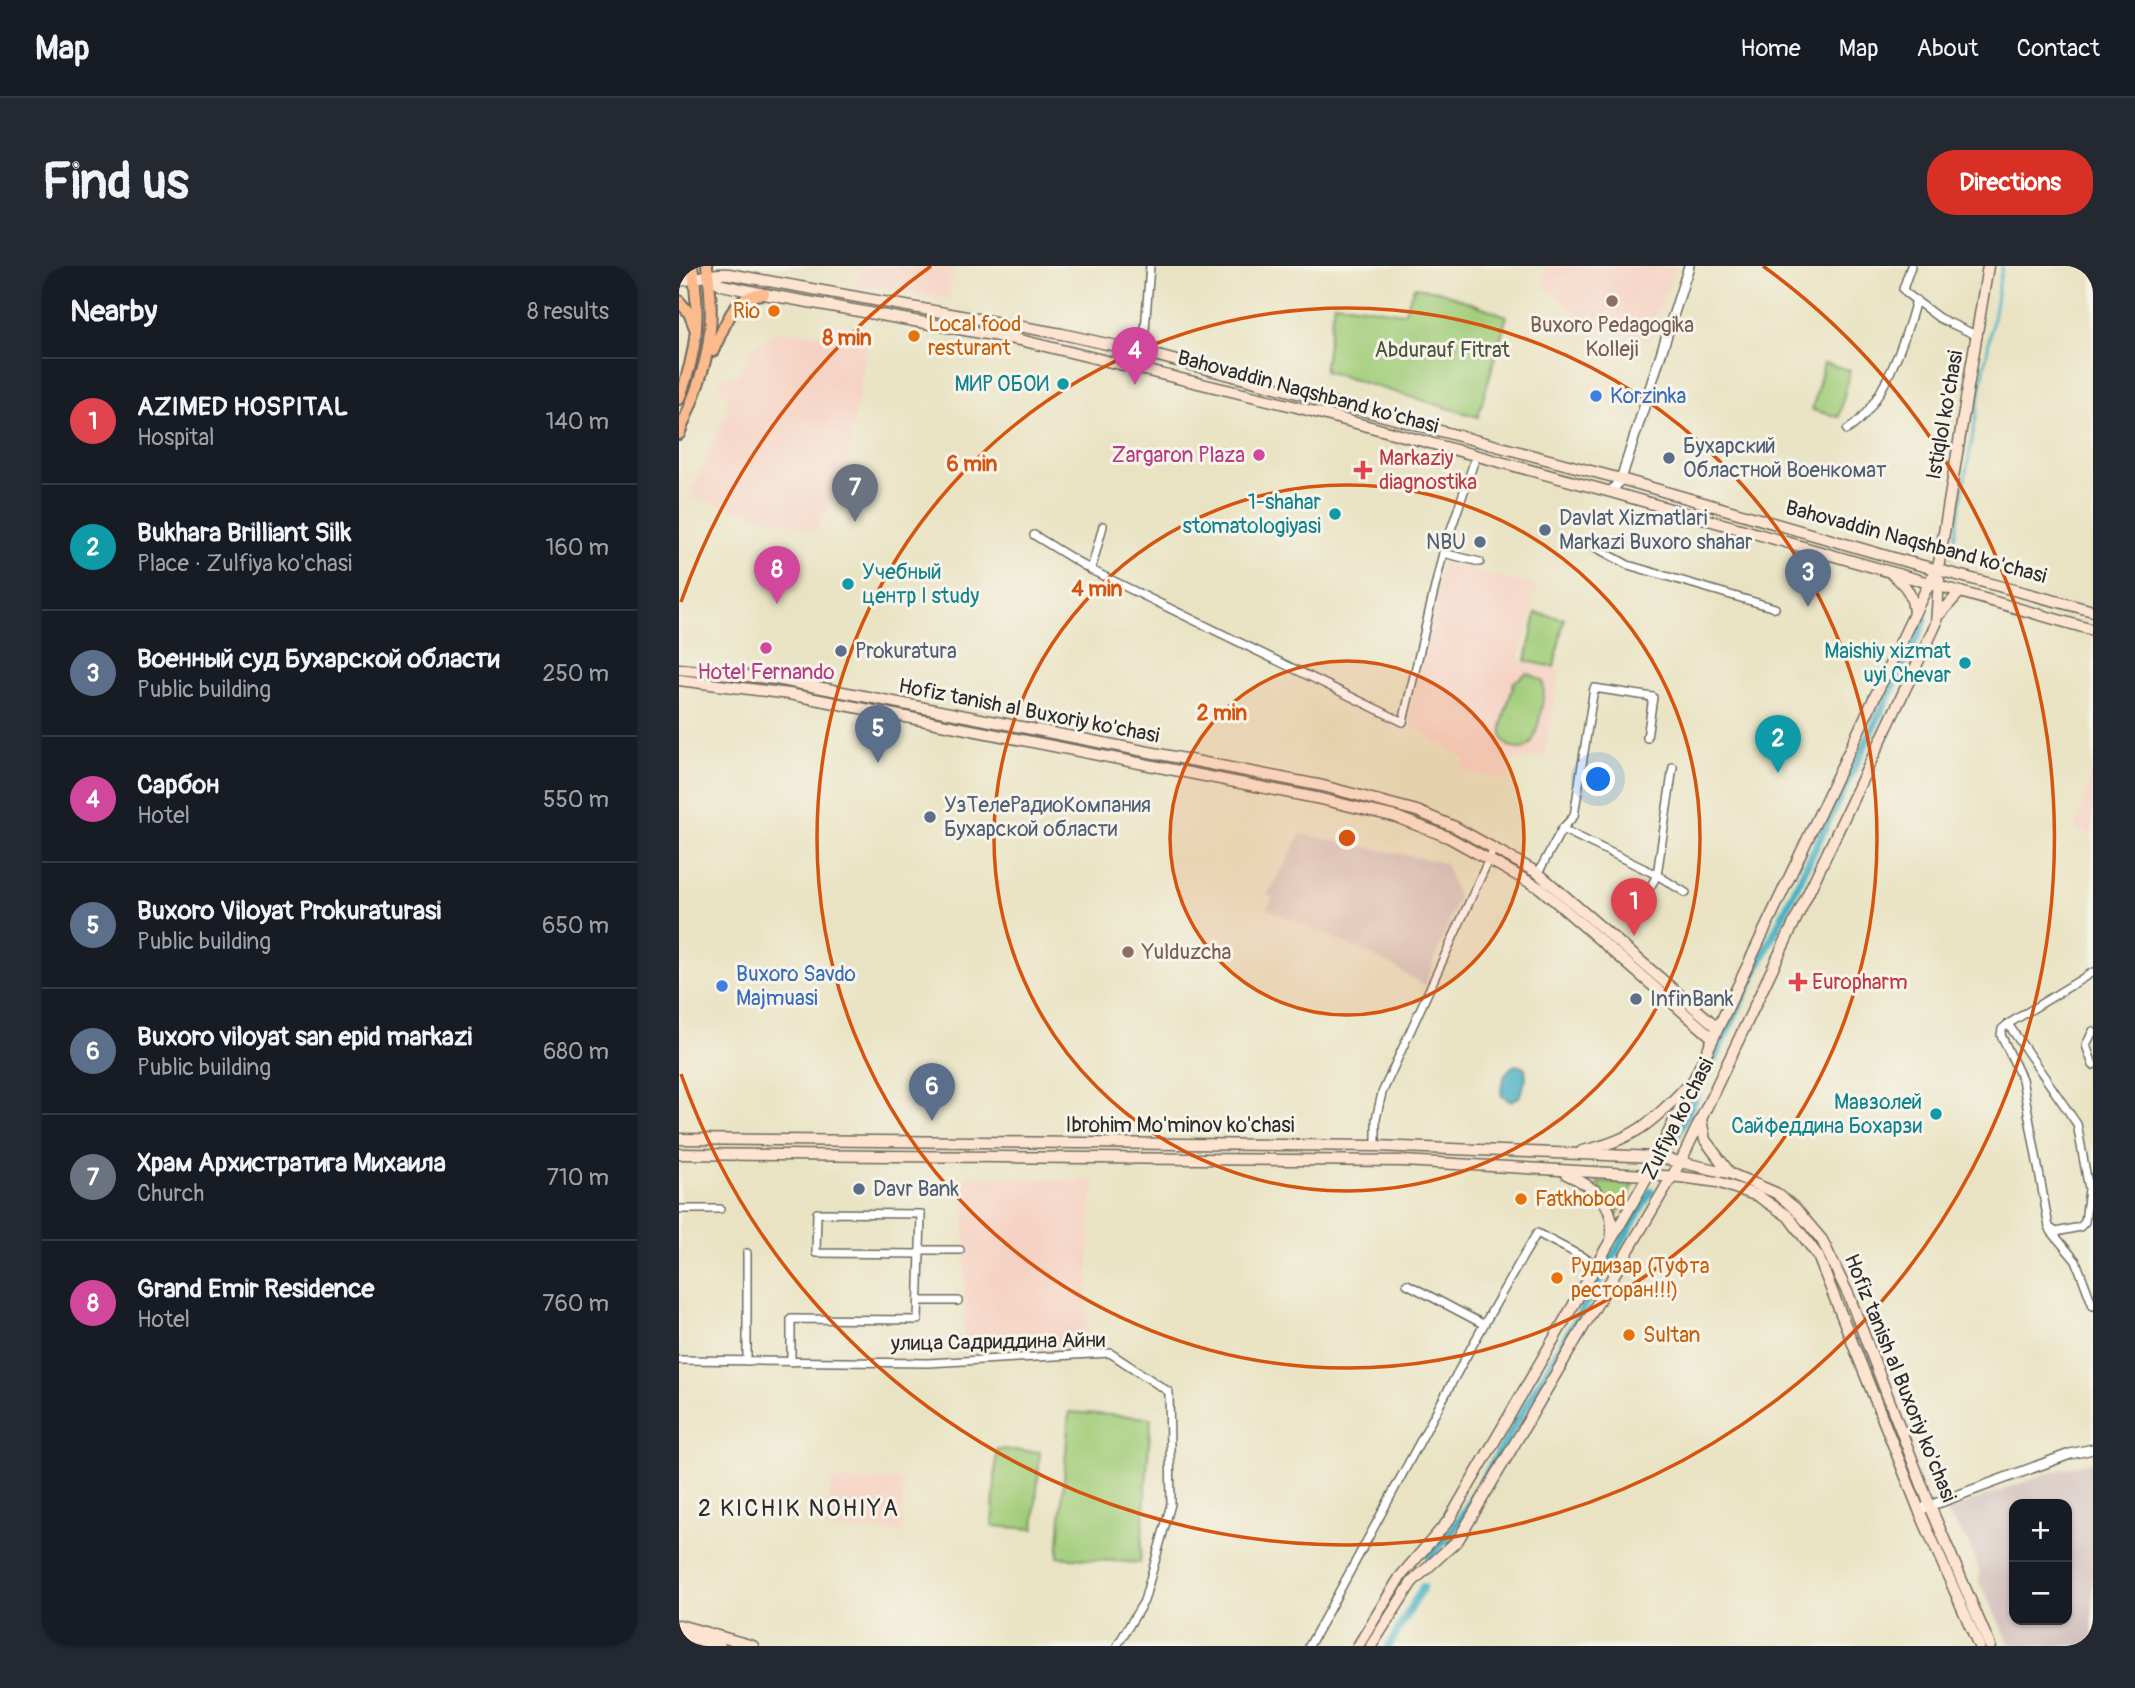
<!DOCTYPE html>
<meta charset="utf-8">
<style>
:root{--surface:#171b24;--page:#242831;--text:#f1f3f6;--muted:#9ea1a6;--line:#363941;--accent:#d93025}
body{margin:0;font-family:Pangolin,sans-serif;background:var(--page);color:var(--text)}
.controls{position:absolute;right:21px;bottom:21px;display:grid;overflow:hidden;border-radius:14px;box-shadow:0 2px 5px #0004}
.controls button{width:63px;height:63px;display:grid;place-items:center;padding:0;border:0;border-bottom:2px solid var(--line);background:var(--surface);color:var(--text);font:35px sans-serif}
.you{position:absolute;left:920px;top:514px;width:24px;height:24px;margin:-18px;border:5px solid #fff;border-radius:50%;background:#1a73e8;box-shadow:0 0 0 10px #1a73e833}
.badge{display:grid;place-items:center;width:46px;height:46px;border-radius:50%;background:var(--accent);color:#fff;font-size:23px;font-weight:700}
.pin{position:absolute;translate:-50% -58px;filter:drop-shadow(0 2px 4px #0008)}
.pin::after{content:'';position:absolute;top:37px;width:24px;height:21px;background:inherit;clip-path:polygon(0 0,100% 0,50% 100%)}
.list{margin:0;padding:0;list-style:none}
h2{display:flex;justify-content:space-between;align-items:center;height:91px;margin:0;padding:0 28px;font-size:30px}
h2 small{font-size:23px;font-weight:400;color:var(--muted)}
.list li{display:grid;grid-template-columns:46px 1fr auto;gap:21px;align-items:center;box-sizing:border-box;height:126px;padding:0 28px;border-top:2px solid var(--line)}
.list b{display:block;font-size:26px;white-space:nowrap}
.list p{margin:0;font-size:23px;white-space:nowrap;color:var(--muted)}
.list em{font-size:23px;font-style:normal;color:var(--muted)}
.map{position:relative;flex:none;width:1414px;height:1380px;overflow:hidden;border-radius:28px}
header{display:flex;align-items:center;gap:42px;box-sizing:border-box;height:98px;padding:0 35px;background:var(--surface);border-bottom:2px solid var(--line)}
header strong{font-size:33px}
nav{display:flex;gap:38px;margin-inline-start:auto;font-size:24px}
.intro{display:flex;align-items:center;justify-content:space-between;box-sizing:border-box;height:168px;padding:0 42px}
h1{margin:0;font-size:49px}
.button{padding:18px 32px;border-radius:28px;background:var(--accent);color:#fff;font-size:24px;font-weight:700}
main{display:flex;gap:42px;padding:0 42px}
aside{flex:1;background:var(--surface);border-radius:28px;box-shadow:0 2px 5px #0004}
.map>svg:first-child{display:block}
.built{fill:#f5d2c3}
.industrial{fill:#d1bfbd;fill-rule:evenodd}
.green{fill:#a2cd7a;stroke:#667c52;stroke-width:2}
.water{fill:#47b1c5;stroke:#396e78;stroke-width:2}
.lines{fill:none;stroke-linecap:round;stroke-linejoin:round}
.stream{stroke:#47b1c5;stroke-width:2.5}
.canal{stroke:#47b1c5;stroke-width:8}
.minor-casing{stroke:#6e6b60;stroke-width:10}
.tertiary-casing{stroke:#6e6b60;stroke-width:12}
.secondary-casing{stroke:#6e6b60;stroke-width:13}
.primary-casing{stroke:#6e6b60;stroke-width:14}
.minor{stroke:#fff;stroke-width:7}
.tertiary{stroke:#fff;stroke-width:9}
.secondary{stroke:#fde4d1;stroke-width:10}
.primary{stroke:#fbbb8d;stroke-width:10}
.ring{fill:none;stroke:#d5540f;stroke-width:3.5}
.education-dot{fill:#8d6e63;stroke:#f7f3e8;stroke-width:2.5}
.food-dot{fill:#e8710a;stroke:#f7f3e8;stroke-width:2.5}
.culture-dot{fill:#0f9aa8;stroke:#f7f3e8;stroke-width:2.5}
.shop-dot{fill:#3f7fe0;stroke:#f7f3e8;stroke-width:2.5}
.hotel-dot{fill:#d1479c;stroke:#f7f3e8;stroke-width:2.5}
.service-dot{fill:#5c6f8a;stroke:#f7f3e8;stroke-width:2.5}
.health-dot{fill:#e0444e;stroke:#f7f3e8;stroke-width:2.5}
.labels{text-anchor:middle;dominant-baseline:central;stroke-width:6;stroke-linejoin:round;paint-order:stroke}
.food-label{font-size:21px;fill:#c56008;stroke:#f7f3e8;text-anchor:start}
.education-label{font-size:21px;fill:#785e54;stroke:#f7f3e8}
.park-label{font-size:21px;fill:#49543f;stroke:#f7f3e8}
.culture-label{font-size:21px;fill:#0d838f;stroke:#f7f3e8;text-anchor:end}
.street-label{font-size:21px;fill:#2b2b2b;stroke:#f7f3e8}
.shop-label{font-size:21px;fill:#366cbe;stroke:#f7f3e8;text-anchor:start}
.service-label{font-size:21px;fill:#4e5e75;stroke:#f7f3e8;text-anchor:start}
.hotel-label{font-size:21px;fill:#b23c85;stroke:#f7f3e8;text-anchor:end}
.health-label{font-size:21px;fill:#be3a42;stroke:#f7f3e8;text-anchor:start}
.neighbourhood-label{font-size:23px;letter-spacing:2px;fill:#2b2b2b;stroke:#f7f3e8}
.centre{fill:#d5540f;stroke:#f7f3e8;stroke-width:3.5}
.ring-label{font-size:21px;text-anchor:middle;font-weight:bold;fill:#d5540f;stroke:#f7f3e8;stroke-width:6;stroke-linejoin:round;paint-order:stroke}
</style>
<header>
<strong>Map</strong>
<nav><a>Home</a><a>Map</a><a>About</a><a>Contact</a></nav>
</header>
<div class="intro"><h1>Find us</h1><a class="button">Directions</a></div>
<main>
<aside>
<h2>Nearby<small>8 results</small></h2>
<ul class="list">
<li><span class="badge" style="background:#e0444e">1</span><div><b>AZIMED HOSPITAL</b><p>Hospital</p></div><em>140 m</em></li>
<li><span class="badge" style="background:#0f9aa8">2</span><div><b>Bukhara Brilliant Silk</b><p>Place · Zulfiya ko'chasi</p></div><em>160 m</em></li>
<li><span class="badge" style="background:#5c6f8a">3</span><div><b>Военный суд Бухарской области</b><p>Public building</p></div><em>250 m</em></li>
<li><span class="badge" style="background:#d1479c">4</span><div><b>Сарбон</b><p>Hotel</p></div><em>550 m</em></li>
<li><span class="badge" style="background:#5c6f8a">5</span><div><b>Buxoro Viloyat Prokuraturasi</b><p>Public building</p></div><em>650 m</em></li>
<li><span class="badge" style="background:#5c6f8a">6</span><div><b>Buxoro viloyat san epid markazi</b><p>Public building</p></div><em>680 m</em></li>
<li><span class="badge" style="background:#6b7280">7</span><div><b>Храм Архистратига Михаила</b><p>Church</p></div><em>710 m</em></li>
<li><span class="badge" style="background:#d1479c">8</span><div><b>Grand Emir Residence</b><p>Hotel</p></div><em>760 m</em></li>
</ul>
</aside>
<div class="map">
<svg width="1414" height="1380" viewBox="0 0 1414 1380">
<rect width="100%" height="100%" fill="#f7f3e8"/>
<filter id="ink" filterUnits="userSpaceOnUse"><feTurbulence type="fractalNoise" baseFrequency=".0143" numOctaves="2"/><feDisplacementMap in="SourceGraphic" scale="14" xChannelSelector="R" yChannelSelector="G"/><feConvolveMatrix kernelMatrix="1 2 1 2 8 2 1 2 1" color-interpolation-filters="sRGB"/></filter>
<filter id="wash" filterUnits="userSpaceOnUse"><feTurbulence type="fractalNoise" baseFrequency=".00686" numOctaves="4" result="noise"/><feDisplacementMap in="SourceGraphic" scale="28" xChannelSelector="R" yChannelSelector="G"/><feGaussianBlur stdDeviation="1.57" result="paint"/><feColorMatrix in="noise" values="0 0 0 0 0 0 0 0 0 0 0 0 0 0 0 0 0 1.4 0 .05"/><feComposite in="paint" operator="in"/></filter>
<g filter="url(#wash)">
<rect width="100%" height="100%" fill="#e9e3c3"/>
<g class="built">
<polygon points="180,0 274,0 269,33 178,19"/>
<polygon points="867,0 997,0 968,73 902,51 864,20"/>
<polygon points="152,59 191,64 168,198 172,203 137,265 10,231 46,149 49,131 39,120 44,108 58,111 71,85 96,65 146,68"/>
<polygon points="763,298 859,320 839,395 881,404 865,492 837,493 831,500 829,514 784,505 786,493 729,458"/>
<polygon points="1414,505 1414,569 1396,563"/>
<polygon points="286,910 416,915 417,926 412,930 407,1084 285,1088"/>
<polygon points="153,1214 224,1215 223,1266 145,1263"/>
</g>
<g class="industrial">
<polygon points="622,568 766,597 779,632 746,720 707,696 588,642 594,631 588,630"/>
<path d="M1414,1195V1380H1332L1300,1316L1301,1308L1290,1277L1266,1246L1367,1208ZM1388,1238V1354H1335V1238Z"/>
</g>
<g class="green">
<polygon points="735,21 760,25 828,50 799,151 645,105 655,37 725,47"/>
<polygon points="1145,97 1171,104 1160,151 1133,144"/>
<polygon points="857,347 885,353 875,401 847,395"/>
<path d="M848,407L863,414C868,423 859,467 852,477C844,488 825,483 823,469C821,455 832,431 835,416Z"/>
<polygon points="918,916 955,919 937,951"/>
<polygon points="390,1146 472,1152 461,1297 379,1291"/>
<polygon points="318,1183 361,1186 355,1263 313,1260"/>
</g>
<path class="water" d="M837,799L846,802L847,812L840,831L831,835L823,830C820,819 827,802 837,799Z"/>
<g class="lines">
<polyline class="stream" points="1273,290 1323,0"/>
<g class="canal">
<polyline points="994,877 1246,354"/>
<polyline points="750,1292 772,1267 793,1233 972,925"/>
<polyline points="710,1380 744,1321"/>
</g>
</g>
</g>
<g filter="url(#ink)">
<g class="lines">
<g class="minor-casing">
<g id="minor">
<polyline points="1232,0 1224,23 1227,27 1260,52 1299,70"/>
<polyline points="463,102 471,0"/>
<path d="M1168,164C1202,144 1227,72 1237,34"/>
<polyline points="424,260 412,304 724,456 764,287 797,190"/>
<polyline points="355,269 412,304"/>
<polyline points="914,280 949,299 1096,342"/>
<polyline points="764,287 801,296"/>
<polyline points="883,563 978,609 1007,627"/>
<polyline points="859,607 883,563 895,550 915,422 974,431 968,472"/>
<polyline points="956,649 978,609 994,501"/>
<polyline points="1329,758 1398,858 1410,923 1406,956 1401,961 1377,966 1370,961 1343,813 1322,769 1323,763 1329,758 1414,706"/>
<polyline points="1414,765 1407,779 1414,799"/>
<polyline points="697,880 697,853 703,827 815,582"/>
<polyline points="0,943 41,943"/>
<polyline points="1372,965 1397,995 1414,1040"/>
<polyline points="241,984 281,984"/>
<polyline points="68,987 68,1095"/>
<polyline points="728,1018 804,1058"/>
<polyline points="240,1035 279,1035"/>
<polyline points="0,1094 249,1097 431,1087 490,1126 492,1238 465,1335 438,1380"/>
<polyline points="112,1096 112,1053 239,1054 242,948 138,947 137,987 241,988"/>
<path d="M630,1380C707,1243 777,1102 858,967L917,998"/>
</g>
</g>
<g class="tertiary-casing">
<g id="tertiary">
<polyline points="932,226 942,213 1010,0"/>
<polyline points="1245,1242 1391,1188 1414,1183"/>
</g>
</g>
<g class="secondary-casing">
<g id="secondary">
<polyline points="30,11 43,19 85,28 341,74 614,140 932,226 1414,364"/>
<path d="M0,15C17,13 34,6 50,8L383,68L464,86L942,213L1218,293L1414,345"/>
<path d="M1213,308C1228,320 1234,329 1235,348"/>
<polyline points="1261,348 1281,326"/>
<polyline points="0,403 97,413 644,520 738,545 776,561 859,607 1038,761"/>
<polyline points="0,414 110,428 642,533 717,551 769,571 861,622 1033,771"/>
<polyline points="1022,853 1026,874 1050,906"/>
<polyline points="0,873 697,880 978,891 1050,907 1097,927 1116,942 1143,974 1170,1030 1251,1240 1311,1380"/>
<path d="M903,885C953,874 972,858 1006,822"/>
<polyline points="0,888 724,895 1001,911 1039,916 1079,930 1109,950 1139,990 1240,1244 1300,1380"/>
<path d="M887,908C914,920 935,935 933,968"/>
<polyline points="0,1359 74,1380"/>
<polyline points="0,1368 41,1380"/>
<polyline points="679,1380 721,1311 770,1254 969,910 1235,348 1260,297 1309,0"/>
<polyline points="692,1380 733,1316 779,1274 1002,895 1257,358 1260,314"/>
</g>
</g>
<g class="primary-casing">
<g id="primary">
<polyline points="0,4 4,0"/>
<polyline points="0,35 10,47 16,62"/>
<path d="M34,85C46,60 54,28 85,28"/>
<path d="M0,133C18,87 22,48 13,0"/>
<path d="M0,168C26,104 39,71 28,0"/>
</g>
</g>
<use href="#minor" class="minor"/>
<use href="#tertiary" class="tertiary"/>
<use href="#secondary" class="secondary"/>
<use href="#primary" class="primary"/>
</g>
</g>
<circle cx="668" cy="572" r="177" fill="#d5540f" fill-opacity=".12"/>
<g class="ring">
<circle cx="668" cy="572" r="177"/>
<circle cx="668" cy="572" r="353"/>
<circle cx="668" cy="572" r="530"/>
<path d="M2 336A707 707 0 0 1 252 0M1084 0A707 707 0 1 1 2 808"/>
</g>
<g class="education-dot">
<circle cx="933" cy="35" r="7"/>
<circle cx="449" cy="686" r="7"/>
</g>
<g class="food-dot">
<circle cx="95" cy="45" r="7"/>
<circle cx="235" cy="70" r="7"/>
<circle cx="842" cy="933" r="7"/>
<circle cx="878" cy="1012" r="7"/>
<circle cx="950" cy="1069" r="7"/>
</g>
<g class="culture-dot">
<circle cx="384" cy="118" r="7"/>
<circle cx="656" cy="248" r="7"/>
<circle cx="169" cy="318" r="7"/>
<circle cx="1286" cy="397" r="7"/>
<circle cx="1257" cy="848" r="7"/>
</g>
<g class="shop-dot">
<circle cx="917" cy="130" r="7"/>
<circle cx="43" cy="720" r="7"/>
</g>
<g class="hotel-dot">
<circle cx="580" cy="189" r="7"/>
<circle cx="87" cy="382" r="7"/>
</g>
<g class="service-dot">
<circle cx="990" cy="192" r="7"/>
<circle cx="866" cy="264" r="7"/>
<circle cx="801" cy="276" r="7"/>
<circle cx="162" cy="385" r="7"/>
<circle cx="251" cy="551" r="7"/>
<circle cx="957" cy="733" r="7"/>
<circle cx="180" cy="923" r="7"/>
</g>
<g class="health-dot">
<path d="M680.5 193.5h7v7h7v7h-7v7h-7v-7h-7v-7h7z"/>
<path d="M1115.5 705.5h7v7h7v7h-7v7h-7v-7h-7v-7h7z"/>
</g>
<g class="labels">
<g class="food-label">
<text x="81" y="45" text-anchor="end">Rio</text>
<text x="249" y="58">Local food<tspan x="249" dy="24">resturant</tspan></text>
<text x="856" y="933">Fatkhobod</text>
<text x="892" y="1000">Рудизар (Туфта<tspan x="892" dy="24">ресторан!!!)</tspan></text>
<text x="964" y="1069">Sultan</text>
</g>
<g class="education-label">
<text x="933" y="59">Buxoro Pedagogika<tspan x="933" dy="24">Kolleji</tspan></text>
<text x="463" y="686" text-anchor="start">Yulduzcha</text>
</g>
<g class="park-label">
<text x="763" y="84">Abdurauf Fitrat</text>
</g>
<g class="culture-label">
<text x="370" y="118">МИР ОБОИ</text>
<text x="642" y="236">1-shahar<tspan x="642" dy="24">stomatologiyasi</tspan></text>
<text x="183" y="306" text-anchor="start">Учебный<tspan x="183" dy="24">центр I study</tspan></text>
<text x="1272" y="385">Maishiy xizmat<tspan x="1272" dy="24">uyi Chevar</tspan></text>
<text x="1243" y="836">Мавзолей<tspan x="1243" dy="24">Сайфеддина Бохарзи</tspan></text>
</g>
<g class="street-label">
<text transform="translate(629 126) rotate(15)">Bahovaddin Naqshband ko'chasi</text>
<text transform="translate(1266 149) rotate(-80)">Istiqlol ko'chasi</text>
<text transform="translate(1237 276) rotate(15)">Bahovaddin Naqshband ko'chasi</text>
<text transform="translate(350 445) rotate(11)">Hofiz tanish al Buxoriy ko'chasi</text>
<text transform="translate(999 853) rotate(-63)">Zulfiya ko'chasi</text>
<text x="501" y="859">Ibrohim Mo'minov ko'chasi</text>
<text transform="translate(319 1076) rotate(-1)">улица Садриддина Айни</text>
<text transform="translate(1221 1112) rotate(68)">Hofiz tanish al Buxoriy ko'chasi</text>
</g>
<g class="shop-label">
<text x="931" y="130">Korzinka</text>
<text x="57" y="708">Buxoro Savdo<tspan x="57" dy="24">Majmuasi</tspan></text>
</g>
<g class="service-label">
<text x="1004" y="180">Бухарский<tspan x="1004" dy="24">Областной Военкомат</tspan></text>
<text x="880" y="252">Davlat Xizmatlari<tspan x="880" dy="24">Markazi Buxoro shahar</tspan></text>
<text x="787" y="276" text-anchor="end">NBU</text>
<text x="176" y="385">Prokuratura</text>
<text x="265" y="539">УзТелеРадиоКомпания<tspan x="265" dy="24">Бухарской области</tspan></text>
<text x="971" y="733">InfinBank</text>
<text x="194" y="923">Davr Bank</text>
</g>
<g class="hotel-label">
<text x="566" y="189">Zargaron Plaza</text>
<text x="87" y="406" text-anchor="middle">Hotel Fernando</text>
</g>
<g class="health-label">
<text x="700" y="192">Markaziy<tspan x="700" dy="24">diagnostika</tspan></text>
<text x="1133" y="716">Europharm</text>
</g>
<g class="neighbourhood-label">
<text x="120" y="1242">2 KICHIK NOHIYA</text>
</g>
</g>
<circle cx="668" cy="572" r="10" class="centre"/>
<g class="ring-label">
<text x="168" y="79">8 min</text>
<text x="293" y="205">6 min</text>
<text x="418" y="330">4 min</text>
<text x="543" y="454">2 min</text>
</g>
</svg>
<div class="controls">
<button>+</button>
<button>−</button>
</div>
<div class="you"></div>
<div class="pin badge" style="left:955px;top:670px;background:#e0444e">1</div>
<div class="pin badge" style="left:1099px;top:507px;background:#0f9aa8">2</div>
<div class="pin badge" style="left:1129px;top:341px;background:#5c6f8a">3</div>
<div class="pin badge" style="left:456px;top:119px;background:#d1479c">4</div>
<div class="pin badge" style="left:199px;top:497px;background:#5c6f8a">5</div>
<div class="pin badge" style="left:253px;top:855px;background:#5c6f8a">6</div>
<div class="pin badge" style="left:176px;top:256px;background:#6b7280">7</div>
<div class="pin badge" style="left:98px;top:338px;background:#d1479c">8</div>
</div>
</main>
